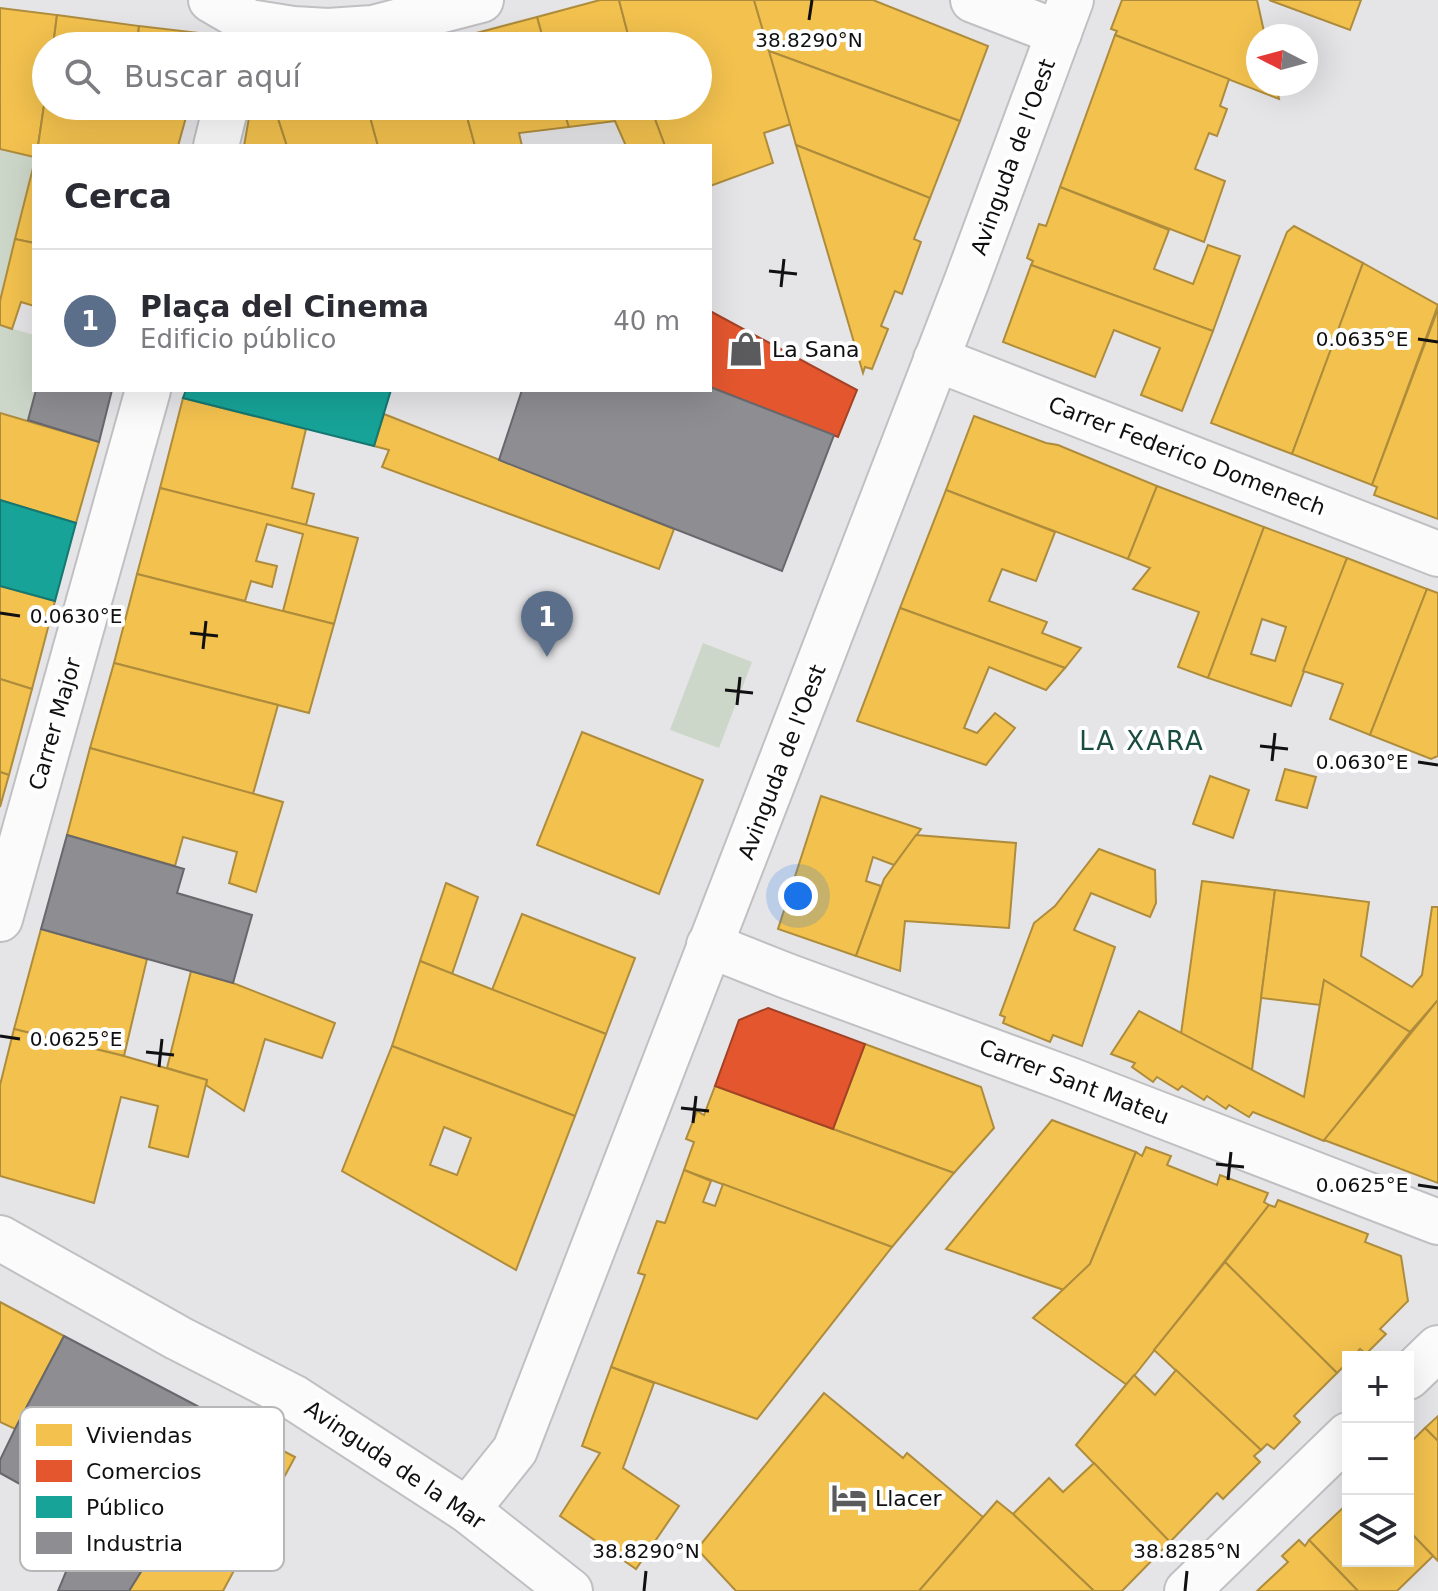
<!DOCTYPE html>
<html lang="es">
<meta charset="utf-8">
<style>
:root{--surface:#fff;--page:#f2f2f3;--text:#2b2b33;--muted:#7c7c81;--line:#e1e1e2;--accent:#5b5b5d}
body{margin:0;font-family:"DejaVu Sans",sans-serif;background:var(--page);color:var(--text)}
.controls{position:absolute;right:24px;bottom:24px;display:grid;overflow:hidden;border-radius:0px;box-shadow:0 8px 32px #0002}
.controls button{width:72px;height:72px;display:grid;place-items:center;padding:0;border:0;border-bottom:2px solid var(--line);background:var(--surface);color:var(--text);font:40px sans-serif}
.compass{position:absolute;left:1246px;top:24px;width:72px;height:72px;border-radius:50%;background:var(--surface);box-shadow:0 8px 32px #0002;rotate:276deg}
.you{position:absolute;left:798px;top:896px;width:28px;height:28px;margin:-20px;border:6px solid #fff;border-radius:50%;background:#1a73e8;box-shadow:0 0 0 12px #1a73e833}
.badge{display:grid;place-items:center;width:52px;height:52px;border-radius:50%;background:var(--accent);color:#fff;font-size:26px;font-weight:700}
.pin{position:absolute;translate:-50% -66px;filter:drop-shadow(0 2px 4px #0008)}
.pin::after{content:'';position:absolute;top:42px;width:28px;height:24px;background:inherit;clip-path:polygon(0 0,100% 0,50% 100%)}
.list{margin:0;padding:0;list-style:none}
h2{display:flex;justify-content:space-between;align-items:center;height:104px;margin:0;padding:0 32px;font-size:34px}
h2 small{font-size:26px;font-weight:400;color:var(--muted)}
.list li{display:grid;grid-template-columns:52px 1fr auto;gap:24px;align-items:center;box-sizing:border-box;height:144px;padding:0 32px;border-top:2px solid var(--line)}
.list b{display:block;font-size:30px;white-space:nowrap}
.list p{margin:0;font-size:26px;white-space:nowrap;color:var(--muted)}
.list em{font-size:26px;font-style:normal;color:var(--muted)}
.icon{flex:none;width:44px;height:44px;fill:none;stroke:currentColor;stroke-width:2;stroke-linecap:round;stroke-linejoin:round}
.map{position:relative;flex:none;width:1438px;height:1591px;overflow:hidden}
.search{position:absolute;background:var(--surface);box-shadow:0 8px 32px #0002;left:32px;top:32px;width:680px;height:88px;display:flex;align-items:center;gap:20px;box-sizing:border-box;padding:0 28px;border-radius:44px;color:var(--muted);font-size:30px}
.panel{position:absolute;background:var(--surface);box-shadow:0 8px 32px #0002;left:32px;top:144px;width:680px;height:248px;border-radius:0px}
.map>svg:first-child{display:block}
.green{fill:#cdd7c9}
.homes{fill:#f2c14e;stroke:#ae8c3c;stroke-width:2;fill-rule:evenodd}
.shops{fill:#e4572e;stroke:#a44226;stroke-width:2}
.public{fill:#17a398;stroke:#157770;stroke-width:2}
.industry{fill:#8d8d92;stroke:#68686c;stroke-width:2}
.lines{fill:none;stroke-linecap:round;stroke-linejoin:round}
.minor-casing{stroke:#c0c0c3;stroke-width:48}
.secondary-casing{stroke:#c0c0c3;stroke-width:48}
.minor{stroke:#fbfbfc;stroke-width:44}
.secondary{stroke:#fbfbfc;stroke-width:44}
.ticks{fill:none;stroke:#101012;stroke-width:3}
.labels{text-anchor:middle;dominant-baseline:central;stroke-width:8;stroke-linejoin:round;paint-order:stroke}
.street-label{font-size:22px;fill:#101012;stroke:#fff}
.poi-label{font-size:22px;fill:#101012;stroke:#fff;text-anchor:start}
.quarter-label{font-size:26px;letter-spacing:2px;fill:#1a4d3f;stroke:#fff}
.key{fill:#fff;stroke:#b7b7b8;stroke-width:2}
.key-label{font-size:22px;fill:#101012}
.ticks-label{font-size:20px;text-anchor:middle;fill:#101012;stroke:#fff;stroke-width:8;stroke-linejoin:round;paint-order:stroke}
</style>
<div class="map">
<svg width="1438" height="1591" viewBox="0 0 1438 1591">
<rect width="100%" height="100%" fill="#e5e5e8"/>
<g class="green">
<polygon points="0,149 34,157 34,164 0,301"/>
<polygon points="0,325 34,335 34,390 36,390 28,420 0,413"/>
<polygon points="703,643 752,662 719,748 670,730"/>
</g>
<g class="homes">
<polygon points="600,0 619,0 631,46 545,46 537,17"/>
<polygon points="619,0 754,0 791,124 764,133 773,163 710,186 710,146 665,146 650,106 698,106 698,46 631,46"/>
<polygon points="754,0 873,0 988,46 960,121 769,51"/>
<polygon points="1122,0 1257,0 1265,36 1258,36 1258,84 1276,84 1279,99 1115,35 1117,31 1111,29"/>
<polygon points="1269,0 1361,0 1350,30"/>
<polygon points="0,8 57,15 53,46 46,46 46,92 38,146 34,146 34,157 0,149"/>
<polygon points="57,15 139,26 137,46 53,46"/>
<polygon points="537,17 545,46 447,46 446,41"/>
<polygon points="139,26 208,34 204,46 137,46"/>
<polygon points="1115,35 1229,79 1220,106 1227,109 1217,136 1209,133 1195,169 1225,181 1204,242 1060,187"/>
<polygon points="769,51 960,121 930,198 796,145"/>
<polygon points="46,92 46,106 154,106 188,110 178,146 38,146"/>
<polygon points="154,106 189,106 188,110"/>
<polygon points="251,106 274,106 287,146 244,146"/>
<polygon points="274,106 367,106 378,146 287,146"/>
<polygon points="367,106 464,106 475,146 378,146"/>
<polygon points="464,106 562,106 569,127 519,133 522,146 475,146"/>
<polygon points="562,106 650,106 665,146 626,146 615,121 569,127"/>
<polygon points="796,145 930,198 914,239 921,242 902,294 895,291 881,326 888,329 872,369 865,367 863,373"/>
<polygon points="34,164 34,243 15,239"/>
<polygon points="1060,187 1169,230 1154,269 1193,284 1208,245 1240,256 1213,331 1031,265 1033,261 1027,258 1039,224 1046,226"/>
<polygon points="1294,226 1363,263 1292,454 1211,423 1287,232"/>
<polygon points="15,239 34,243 34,306 21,302 12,329 0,325 0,301"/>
<polygon points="1363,263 1438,305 1372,485 1292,454"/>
<polygon points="1031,265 1213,331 1182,411 1141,395 1160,348 1114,330 1095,377 1003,342"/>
<polygon points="1438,309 1438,519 1374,495 1377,487 1372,485"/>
<polygon points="183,398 306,429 292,488 314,494 306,525 160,488"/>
<polygon points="0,413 99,442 76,523 0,500"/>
<polygon points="384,414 674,529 659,569 382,467 389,450 374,446"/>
<polygon points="974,416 1046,443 1058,445 1157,486 1128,559 946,490"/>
<polygon points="1157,486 1264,527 1208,678 1178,667 1199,612 1133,589 1150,568 1128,559"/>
<polygon points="160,488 358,538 334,624 283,611 303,534 267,524 256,561 277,566 272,587 251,581 245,601 137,574"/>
<polygon points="946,490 1055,532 1036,581 1002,569 989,601 1047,622 1042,633 1081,648 1065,668 900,608"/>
<path d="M1264,527L1347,558L1291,706L1208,678ZM1262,619L1286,627L1275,661L1251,654Z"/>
<polygon points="1347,558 1427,589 1370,735 1330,719 1343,684 1303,671"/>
<polygon points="137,574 334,624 309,713 114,663"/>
<polygon points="0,586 55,601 32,689 0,679"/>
<polygon points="1427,589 1438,593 1438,756 1431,759 1370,735"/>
<polygon points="900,608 1065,668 1046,690 989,667 964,728 977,733 995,713 1015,728 986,765 857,721"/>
<polygon points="114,663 278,705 253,794 90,748"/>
<polygon points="0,679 32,689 9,775 0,772"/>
<polygon points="582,732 703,780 659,894 537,845"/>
<polygon points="90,748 283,802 256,892 229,883 237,852 183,837 175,866 67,835"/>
<polygon points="1285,769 1316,777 1307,808 1276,800"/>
<polygon points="0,772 9,775 0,807"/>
<polygon points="1210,776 1249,790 1233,838 1193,824"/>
<polygon points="821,796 921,829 894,865 873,857 866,881 881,886 856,956 778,929"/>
<polygon points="916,835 1016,843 1009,928 905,921 900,971 856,956 884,879"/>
<polygon points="1099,849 1155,870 1156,903 1150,917 1091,893 1074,930 1115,947 1082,1046 1053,1035 1050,1042 1003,1023 1005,1017 1000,1015 1034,923 1055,906"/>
<polygon points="1202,881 1275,890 1252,1070 1181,1034"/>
<polygon points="446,883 478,897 452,974 420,961"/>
<polygon points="1275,890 1369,902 1361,956 1412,987 1422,975 1432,907 1438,907 1438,1000 1410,1032 1324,980 1320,1005 1261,998"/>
<polygon points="522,914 635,958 606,1034 492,990"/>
<polygon points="41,929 147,959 124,1056 14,1029"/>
<polygon points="420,961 606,1034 575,1116 392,1046"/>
<polygon points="191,971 233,983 335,1023 322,1058 265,1039 244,1111 206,1085 207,1080 167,1068"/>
<polygon points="1324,980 1410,1032 1324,1141 1253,1112 1249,1117 1229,1105 1226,1109 1207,1096 1204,1100 1182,1086 1178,1090 1157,1077 1153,1082 1132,1067 1135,1063 1111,1054 1139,1011 1304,1097"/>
<polygon points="1438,1000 1438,1183 1324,1140"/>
<polygon points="14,1029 124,1056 207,1080 188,1157 149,1147 158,1106 121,1097 94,1203 0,1176 0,1085"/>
<polygon points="865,1044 981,1087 994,1128 954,1173 833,1129"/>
<path d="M392,1046L575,1116L516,1270L342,1171ZM444,1127L471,1138L457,1175L430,1165Z"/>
<polygon points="715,1086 841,1132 954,1173 892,1247 684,1170 694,1142 686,1139 697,1111 704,1115"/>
<polygon points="1052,1120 1136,1152 1090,1264 1064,1290 946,1249"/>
<polygon points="1146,1147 1171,1156 1167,1165 1217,1185 1220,1175 1268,1193 1264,1202 1269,1205 1127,1385 1033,1318 1090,1264 1136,1152 1142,1156"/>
<polygon points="684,1170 711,1181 703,1202 715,1206 723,1184 892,1247 757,1419 611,1367 645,1275 638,1273 657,1221 665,1223"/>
<polygon points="1278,1200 1368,1234 1365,1242 1401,1256 1408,1301 1380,1329 1386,1334 1366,1354 1360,1349 1353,1357 1348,1357 1348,1362 1337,1373 1225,1262 1269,1205 1275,1207"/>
<polygon points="1225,1262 1337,1373 1294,1416 1300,1422 1274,1449 1267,1444 1261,1450 1154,1350"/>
<polygon points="0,1302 64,1336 15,1429 0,1422"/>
<polygon points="611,1367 654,1383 623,1468 679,1506 636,1569 560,1516 600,1453 582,1446"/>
<polygon points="1176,1370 1261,1450 1254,1456 1260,1462 1223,1499 1217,1493 1170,1542 1076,1445 1134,1375 1155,1395"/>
<polygon points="824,1393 903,1458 907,1453 983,1517 919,1591 736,1591 697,1549"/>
<polygon points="1438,1416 1438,1441 1425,1428"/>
<polygon points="222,1419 295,1457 223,1591 129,1591 152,1554"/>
<polygon points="1425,1428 1438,1441 1438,1561 1408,1530 1408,1445"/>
<polygon points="1094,1463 1170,1542 1122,1591 1094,1591 1013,1514 1049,1478 1063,1492"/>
<polygon points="997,1501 1013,1514 1094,1591 919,1591"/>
<polygon points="1348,1503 1348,1561 1408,1561 1408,1530 1433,1556 1397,1591 1358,1591 1309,1540"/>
<polygon points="1299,1540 1305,1546 1309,1540 1358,1591 1257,1591 1288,1562 1282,1556"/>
</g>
<g class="shops">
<polygon points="710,311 857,390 838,437 710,387"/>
<polygon points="768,1008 865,1044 833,1129 715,1086 739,1020"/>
</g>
<g class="public">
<polygon points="186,390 391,390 374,446 183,398"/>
<polygon points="0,500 76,523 55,601 0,586"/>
</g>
<g class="industry">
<polygon points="710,387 834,435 782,571 499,460 522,390 710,390"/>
<polygon points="36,390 112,390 99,442 28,420"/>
<polygon points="67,835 184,869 177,893 252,915 233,983 41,929"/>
<polygon points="64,1336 222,1419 152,1554 129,1591 58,1591 87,1521 0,1473 0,1460 15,1429"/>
</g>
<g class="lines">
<g class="minor-casing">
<g id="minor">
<polyline points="211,0 249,22 293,29 328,31 373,28 481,0"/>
<polyline points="973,0 1059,33"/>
<polyline points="216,146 226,106"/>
<polyline points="936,359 1438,554"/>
<polyline points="0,919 148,390"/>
<polyline points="709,945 787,976 1070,1080 1438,1222"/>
<polyline points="1408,1377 1438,1348"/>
<polyline points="1187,1591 1348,1435"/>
</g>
</g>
<g class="secondary-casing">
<g id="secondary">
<polyline points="0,1238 178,1338 293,1397 467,1510 570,1591"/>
<polyline points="467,1510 515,1450 966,283 1071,0"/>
</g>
</g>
<use href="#minor" class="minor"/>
<use href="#secondary" class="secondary"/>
</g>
<path class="ticks" d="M809,20L812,0M769,271L797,274M781,287L784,259M1418,339L1438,342M0,613L20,616M190,633L218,636M203,649L206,621M725,690L753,693M737,705L740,677M1260,746L1288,749M1272,761L1275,733M1418,762L1438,765M0,1036L20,1039M146,1052L174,1055M159,1067L162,1039M681,1108L709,1111M693,1123L696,1096M1216,1164L1244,1167M1228,1180L1231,1152M1418,1185L1438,1188M644,1591L646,1571M1185,1591L1187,1571"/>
<defs>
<g id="shop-bare" transform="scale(2.76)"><path d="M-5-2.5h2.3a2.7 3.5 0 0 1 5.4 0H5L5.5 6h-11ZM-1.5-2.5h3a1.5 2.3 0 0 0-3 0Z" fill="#5b5b5d" stroke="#fff" stroke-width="2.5" paint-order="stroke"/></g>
<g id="hotel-bare" transform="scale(2.76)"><path d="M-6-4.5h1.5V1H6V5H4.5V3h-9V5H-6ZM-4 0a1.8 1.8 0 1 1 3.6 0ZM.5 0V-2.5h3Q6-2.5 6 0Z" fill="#5b5b5d" stroke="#fff" stroke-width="2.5" paint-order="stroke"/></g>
</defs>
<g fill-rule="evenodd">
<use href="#shop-bare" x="746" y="349"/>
<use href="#hotel-bare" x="849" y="1498"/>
</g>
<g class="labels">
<g class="street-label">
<text transform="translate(1013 157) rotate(-70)">Avinguda de l'Oest</text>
<text transform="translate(1187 456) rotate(21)">Carrer Federico Domenech</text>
<text transform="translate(55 724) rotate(-74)">Carrer Major</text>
<text transform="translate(782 762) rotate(-69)">Avinguda de l'Oest</text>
<text transform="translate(1074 1082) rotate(21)">Carrer Sant Mateu</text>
<text transform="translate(395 1465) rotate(34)">Avinguda de la Mar</text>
</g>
<g class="poi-label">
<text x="772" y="349">La Sana</text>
<text x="875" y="1498">Llacer</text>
</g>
<g class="quarter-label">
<text x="1142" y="741">LA XARA</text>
</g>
</g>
<rect x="20" y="1407" width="264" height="164" rx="12" class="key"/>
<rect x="36" y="1424" width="36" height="22" fill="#f2c14e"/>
<rect x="36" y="1460" width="36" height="22" fill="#e4572e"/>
<rect x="36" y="1496" width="36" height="22" fill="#17a398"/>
<rect x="36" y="1532" width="36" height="22" fill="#8d8d92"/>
<g class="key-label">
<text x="86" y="1443">Viviendas</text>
<text x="86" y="1479">Comercios</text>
<text x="86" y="1515">Público</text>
<text x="86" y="1551">Industria</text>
</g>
<g class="ticks-label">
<text x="809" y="47">38.8290°N</text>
<text x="1362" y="346">0.0635°E</text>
<text x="76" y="623">0.0630°E</text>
<text x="1362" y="769">0.0630°E</text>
<text x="76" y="1046">0.0625°E</text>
<text x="1362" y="1192">0.0625°E</text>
<text x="646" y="1558">38.8290°N</text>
<text x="1187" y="1558">38.8285°N</text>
</g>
</svg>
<div class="controls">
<button>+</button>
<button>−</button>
<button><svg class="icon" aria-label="layers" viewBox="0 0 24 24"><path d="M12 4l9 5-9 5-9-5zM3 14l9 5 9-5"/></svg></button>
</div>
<svg class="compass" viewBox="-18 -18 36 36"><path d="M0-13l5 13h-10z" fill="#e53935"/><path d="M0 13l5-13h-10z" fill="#7c7c81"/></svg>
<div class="you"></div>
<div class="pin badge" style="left:547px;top:657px;background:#5c6f8a">1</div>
<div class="search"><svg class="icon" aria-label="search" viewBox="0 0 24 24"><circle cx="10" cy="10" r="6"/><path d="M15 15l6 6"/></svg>Buscar aquí</div>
<section class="panel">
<h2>Cerca<small></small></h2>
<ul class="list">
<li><span class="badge" style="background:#5c6f8a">1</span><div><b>Plaça del Cinema</b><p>Edificio público</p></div><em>40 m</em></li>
</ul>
</section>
</div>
